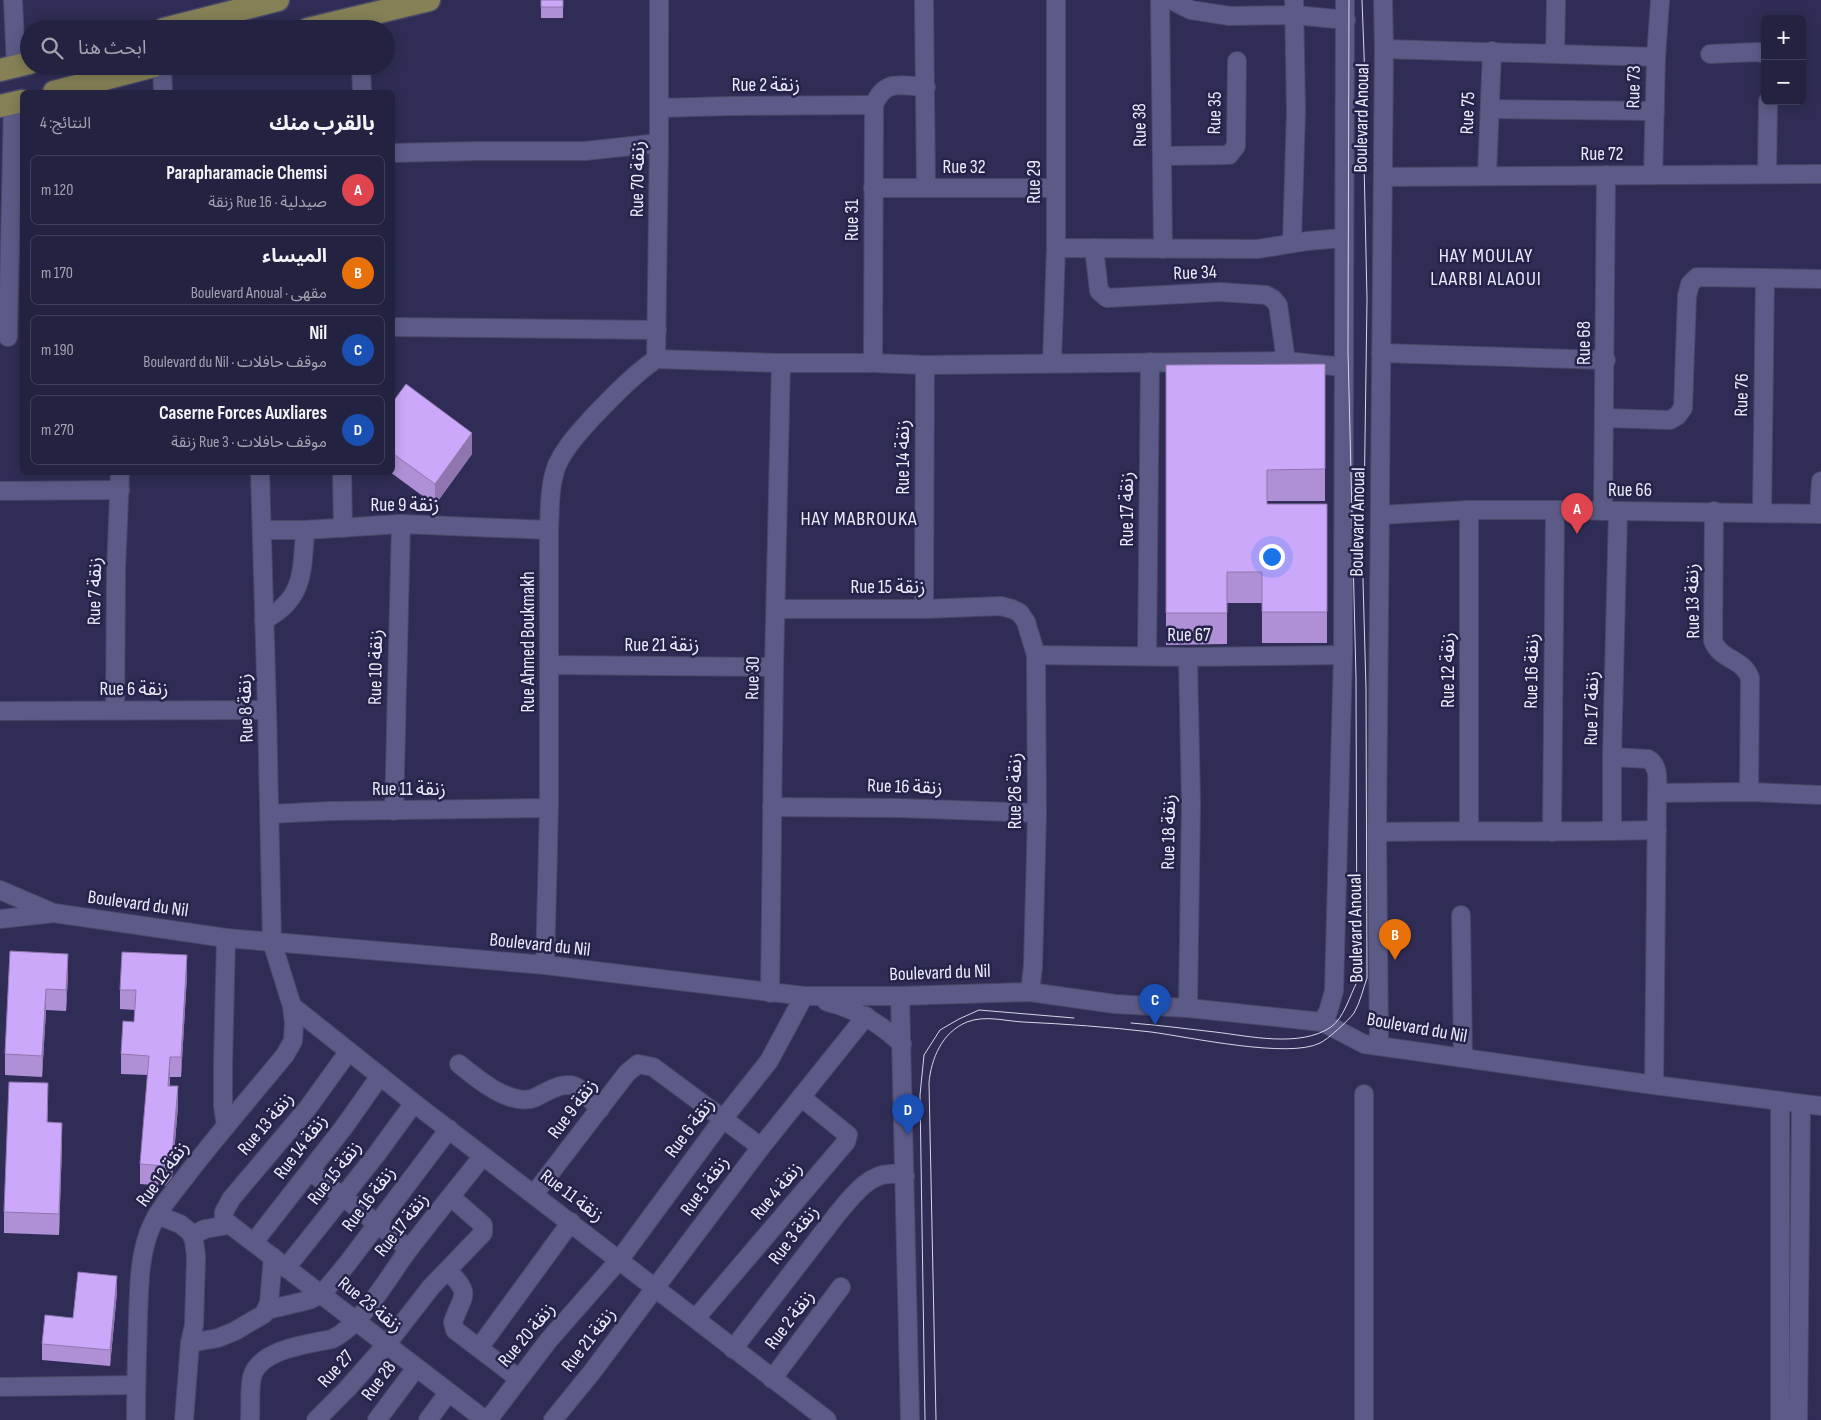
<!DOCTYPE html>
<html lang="ar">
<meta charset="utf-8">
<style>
:root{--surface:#232240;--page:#2b2a47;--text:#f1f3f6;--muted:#a3a4b1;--line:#403f59;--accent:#d93025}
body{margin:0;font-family:"Sofia Sans Condensed","Noto Sans Arabic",sans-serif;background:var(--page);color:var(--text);direction:rtl}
.controls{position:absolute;right:15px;top:15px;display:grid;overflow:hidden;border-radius:8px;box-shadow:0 2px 12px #0003}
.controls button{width:45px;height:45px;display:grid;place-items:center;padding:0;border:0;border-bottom:1px solid var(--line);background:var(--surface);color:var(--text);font:25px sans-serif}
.you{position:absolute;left:1271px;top:556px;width:18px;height:18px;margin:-12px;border:4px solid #fff;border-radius:50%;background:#1a73e8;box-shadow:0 0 0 8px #1a73e833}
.badge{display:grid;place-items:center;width:32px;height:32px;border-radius:50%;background:var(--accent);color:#fff;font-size:16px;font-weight:700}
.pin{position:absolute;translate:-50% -41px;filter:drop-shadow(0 1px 2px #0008)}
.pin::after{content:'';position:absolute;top:26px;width:18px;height:15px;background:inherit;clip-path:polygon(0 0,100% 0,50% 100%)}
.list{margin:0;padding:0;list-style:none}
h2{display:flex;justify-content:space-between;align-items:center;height:65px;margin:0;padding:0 20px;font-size:21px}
h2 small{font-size:16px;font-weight:400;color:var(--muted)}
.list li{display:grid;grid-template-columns:32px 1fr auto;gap:15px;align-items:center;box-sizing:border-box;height:70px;margin:0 10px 10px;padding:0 10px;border:1px solid var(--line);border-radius:8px}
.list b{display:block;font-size:19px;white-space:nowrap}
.list p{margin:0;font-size:16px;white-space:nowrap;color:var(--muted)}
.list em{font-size:16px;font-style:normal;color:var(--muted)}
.icon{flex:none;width:28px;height:28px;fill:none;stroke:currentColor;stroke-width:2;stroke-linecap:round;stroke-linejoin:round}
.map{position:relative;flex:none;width:1821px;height:1420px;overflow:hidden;direction:ltr}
.search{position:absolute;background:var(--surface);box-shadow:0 2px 12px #0003;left:20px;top:20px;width:375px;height:55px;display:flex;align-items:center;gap:12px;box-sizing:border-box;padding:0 18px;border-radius:28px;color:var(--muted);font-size:19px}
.panel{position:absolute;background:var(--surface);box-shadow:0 2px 12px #0003;left:20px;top:90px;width:375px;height:385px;border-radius:8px;direction:rtl}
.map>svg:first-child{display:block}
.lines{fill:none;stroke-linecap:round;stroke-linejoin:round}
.minor-casing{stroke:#4a4868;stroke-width:20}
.major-casing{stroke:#4a4868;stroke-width:25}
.minor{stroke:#5c5b87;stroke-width:18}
.major{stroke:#858056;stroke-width:22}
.tram{stroke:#d5d6e9;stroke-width:1}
.wall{fill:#af90d7}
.shaded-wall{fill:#8f76af}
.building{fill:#cca8fa;stroke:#8f76af}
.labels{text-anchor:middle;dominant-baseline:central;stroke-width:5;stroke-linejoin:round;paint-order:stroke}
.street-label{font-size:19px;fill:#eaebfb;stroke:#25234a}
.neighbourhood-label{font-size:20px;letter-spacing:1px;fill:#eaebfb;stroke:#25234a}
</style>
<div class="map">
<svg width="1821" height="1420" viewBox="0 0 1821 1420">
<rect width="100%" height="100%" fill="#2f2d55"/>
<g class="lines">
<g class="minor-casing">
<g id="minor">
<polyline points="13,0 16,66"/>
<polyline points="924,0 926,188"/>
<polyline points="1160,0 1163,249"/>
<polyline points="1171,0 1191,10 1230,16 1295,15 1346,20"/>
<polyline points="1384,49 1656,57"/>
<polyline points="1555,53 1556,0"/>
<polyline points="1710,54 1758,52 1765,54"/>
<polyline points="162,66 163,92"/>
<polyline points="361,66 362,92"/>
<polyline points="659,108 730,106 874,105"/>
<polyline points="1490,109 1655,111"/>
<polyline points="392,153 478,151 585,151 659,143"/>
<polyline points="1162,156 1229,155 1236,146 1237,61"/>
<polyline points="1767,174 1768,101"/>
<polyline points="1487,175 1492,51"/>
<polyline points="1653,175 1656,57 1660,0"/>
<polyline points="1383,177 1821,174"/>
<polyline points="873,188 1055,188"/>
<polyline points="1292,243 1296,111 1294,0"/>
<polyline points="1056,248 1258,249 1307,241 1343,238"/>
<polyline points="1094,248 1099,291 1107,298 1220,292 1266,295 1273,299 1278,305 1286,361"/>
<polyline points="392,327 657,330"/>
<polyline points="8,337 13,103"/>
<polyline points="1381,353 1606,360"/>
<polyline points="656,359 781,363 873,363 925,365 1286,361 1344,367"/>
<polyline points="656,359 659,143 659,0"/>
<path d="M873,363L874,105C885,78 902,86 926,87"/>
<polyline points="1052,363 1056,248 1056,0"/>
<polyline points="1605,418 1670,420 1677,416 1683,408 1687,296 1690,284 1697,277 1821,279"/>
<polyline points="342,472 343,528"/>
<polyline points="0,491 120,490"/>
<polyline points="1603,511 1606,175"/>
<path d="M1618,511L1612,757L1648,759C1660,766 1657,781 1657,793L1749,792L1821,795"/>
<path d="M1714,511L1713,641C1721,661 1743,658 1750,678L1749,792"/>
<polyline points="1762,513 1765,278"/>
<polyline points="1819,514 1821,481"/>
<polyline points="1380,515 1469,510 1555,510 1821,514"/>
<polyline points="262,530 305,530 401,524 549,530"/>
<polyline points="776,609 924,609 1001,606 1012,609 1020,613 1026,622 1036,655 1037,813 1033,966 1030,992"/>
<polyline points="924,609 925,365"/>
<path d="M264,620C305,599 302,570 305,530"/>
<polyline points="1036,655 1188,657 1343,655"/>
<polyline points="1147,656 1150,362"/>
<polyline points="1188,657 1191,804 1188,1008"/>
<polyline points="550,665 774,667"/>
<polyline points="115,710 116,571 120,472"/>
<polyline points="0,711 267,710"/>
<polyline points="772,807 899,808 1037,813"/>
<polyline points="394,811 401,524"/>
<polyline points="270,814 330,811 549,808"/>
<polyline points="1469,830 1469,510"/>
<polyline points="1612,831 1612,757"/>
<path d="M1377,832C1470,830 1563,833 1657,830"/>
<polyline points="1552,832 1555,510"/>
<polyline points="0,890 51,912"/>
<polyline points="1461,915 1463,1058"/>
<polyline points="0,919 54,913 226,938 545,965 804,996 900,996 1030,992 1115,1004 1188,1008 1322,1022 1364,1044 1654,1085 1821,1106"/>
<polyline points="226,938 223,1065 223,1106 226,1126"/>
<path d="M545,965L549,808V530C550,509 549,486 557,465C565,447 578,434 591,419C612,397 632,376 656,359"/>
<polyline points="770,993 774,667 781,363"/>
<polyline points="900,996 910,1420"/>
<path d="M827,1002C857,1009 880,1023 902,1044"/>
<polyline points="292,1006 414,1103 827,1420"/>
<polyline points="1322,1022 1328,1012 1334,991 1343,655 1345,0"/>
<polyline points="1379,1045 1377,832 1384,49 1383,0"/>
<polyline points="349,1051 307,1109 231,1199 224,1212 224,1220 485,1420"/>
<path d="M459,1064C476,1078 507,1104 531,1099C536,1098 543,1093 548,1091C576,1076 581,1091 600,1109"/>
<polyline points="1654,1085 1657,793"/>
<polyline points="1364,1094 1364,1420"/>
<polyline points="1780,1103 1780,1420"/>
<polyline points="761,1147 866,1016"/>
<polyline points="310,1171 409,1249"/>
<polyline points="534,1194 627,1073 638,1064 653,1067 761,1147 592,1372 553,1420"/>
<polyline points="157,1215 180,1224 190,1232 194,1240 196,1257 194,1325 190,1343 184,1420"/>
<polyline points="193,1235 205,1229 228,1225"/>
<polyline points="254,1242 344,1127 380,1076"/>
<polyline points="286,1268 376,1155 414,1103"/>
<path d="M448,1271C473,1295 462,1295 453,1322L455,1330L518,1378"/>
<polyline points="267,1310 309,1300 322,1294 347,1264 449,1129"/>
<polyline points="696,1318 846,1142 848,1135 801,1097"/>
<polyline points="190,1343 218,1338 235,1331 264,1314 269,1303 273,1257"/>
<polyline points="479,1348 571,1222"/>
<path d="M733,1349L838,1213C851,1198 868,1174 890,1174C895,1173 900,1175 905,1176"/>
<polyline points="772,1379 841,1287"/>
<polyline points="0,1387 136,1385"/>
<path d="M136,1420C136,1386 137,1352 138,1318C139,1291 139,1261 148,1235C156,1211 174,1192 189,1172C220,1132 253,1094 285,1055L293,1041L294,1023L292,1006L272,942L267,710L260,472"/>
<path d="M250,1420C251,1406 249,1390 252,1377C259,1349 309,1344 332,1339C362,1325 389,1276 409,1249C433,1218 458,1187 483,1156"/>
<polyline points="316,1420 347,1389 386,1345 431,1287 483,1233 483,1225 451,1197"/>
<polyline points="377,1420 416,1368"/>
<polyline points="428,1420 448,1393"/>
<polyline points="488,1420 548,1341 620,1259 723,1119 769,1061 804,996"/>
<polyline points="1798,1420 1801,1104"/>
</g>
</g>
<g class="major-casing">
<g id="major">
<polyline points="164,29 278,0"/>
<polyline points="308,29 429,0"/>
<polyline points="0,70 29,63"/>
<polyline points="54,92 154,66"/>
<polyline points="0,106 22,101"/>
</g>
</g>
<use href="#minor" class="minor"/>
<use href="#major" class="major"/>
<g class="tram">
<path d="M1131,1023C1159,1025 1187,1029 1215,1032C1249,1036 1300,1048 1331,1027C1344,1018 1350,995 1357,982L1356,678L1348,351L1349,0"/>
<polyline points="925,1420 920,1095 924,1055 940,1030 959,1019 979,1010 1074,1018"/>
<path d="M936,1420L929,1083C931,1059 942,1032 967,1022C985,1015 1005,1021 1023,1022C1066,1024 1109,1027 1151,1032C1189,1037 1289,1059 1320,1043C1327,1040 1349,1020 1354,1013C1360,1003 1363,989 1367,978L1366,689L1363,581L1367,299L1364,162L1365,80L1362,0"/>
</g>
</g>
<g class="wall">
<rect x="541" y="0" width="22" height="18"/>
<polygon points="1325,364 1325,501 1267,501 1267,504 1327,504 1327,643 1262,643 1262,603 1227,603 1227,644 1166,645 1166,365"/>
<polygon points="392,403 472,454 435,505 390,472 392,472"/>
<polygon points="10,951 68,975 66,1011 46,1010 42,1077 5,1075 5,1054"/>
<polygon points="187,975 181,1077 170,1077 170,1086 178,1106 172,1177 165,1186 140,1184 140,1164 148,1075 121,1074 121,1054 134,1022 135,1010 120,1009 120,990"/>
<polygon points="48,1105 47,1122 62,1144 59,1235 4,1233 4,1212"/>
<polygon points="117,1292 110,1366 42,1360 42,1344 73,1318"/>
</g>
<g class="shaded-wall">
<polygon points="472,433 472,454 435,505 435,484"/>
<polygon points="68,954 68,975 66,1011 66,990"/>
<polygon points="187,955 187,975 181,1077 181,1057"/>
<polygon points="46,989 46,1010 42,1077 42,1056"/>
<polygon points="170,1057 170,1077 168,1105 168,1086"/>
<polygon points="48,1083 48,1105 47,1144 47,1122"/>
<polygon points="178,1086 178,1106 172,1177 165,1186 165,1166"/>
<polygon points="62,1123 62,1144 59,1235 59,1214"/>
<polygon points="117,1276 117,1292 110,1366 110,1350"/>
</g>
<g class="building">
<rect x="541" y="0" width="22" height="7"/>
<polygon points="1325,364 1325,469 1267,470 1267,504 1327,504 1327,612 1262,612 1262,572 1227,572 1227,613 1166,613 1166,365"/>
<polygon points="406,384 472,433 435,484 392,453 392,403"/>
<polygon points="10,951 68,954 66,990 46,989 42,1056 5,1054"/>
<polygon points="122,952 187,955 181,1057 170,1057 168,1086 178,1086 172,1157 165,1166 140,1164 149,1056 121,1054 123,1021 134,1022 136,990 120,990"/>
<polygon points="9,1082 48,1083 47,1122 62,1123 59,1214 4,1212"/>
<polygon points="78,1272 117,1276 110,1350 42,1344 45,1315 73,1318"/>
</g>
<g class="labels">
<g class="street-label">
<text x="766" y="85">Rue 2 زنقة</text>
<text transform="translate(1634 87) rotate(-89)">Rue 73</text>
<text transform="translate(1215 113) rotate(-89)">Rue 35</text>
<text transform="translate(1468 113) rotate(-88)">Rue 75</text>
<text transform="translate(1362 118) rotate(-89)">Boulevard Anoual</text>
<text transform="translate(1140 125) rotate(-91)">Rue 38</text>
<text x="1602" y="154">Rue 72</text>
<text x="964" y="167">Rue 32</text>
<text transform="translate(638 179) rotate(-89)">Rue 70 زنقة</text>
<text transform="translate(1034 182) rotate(-90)">Rue 29</text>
<text transform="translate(852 220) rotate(-90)">Rue 31</text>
<text transform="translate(1195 273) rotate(-2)">Rue 34</text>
<text transform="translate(1584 343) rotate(-90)">Rue 68</text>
<text transform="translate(1742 395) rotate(-89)">Rue 76</text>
<text transform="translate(903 457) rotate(-90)">Rue 14 زنقة</text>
<text x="1630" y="490">Rue 66</text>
<text x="405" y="505">Rue 9 زنقة</text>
<text transform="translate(1127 509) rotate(-90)">Rue 17 زنقة</text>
<text transform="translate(1358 522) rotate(-89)">Boulevard Anoual</text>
<text x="888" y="587">Rue 15 زنقة</text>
<text transform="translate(95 591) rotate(-89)">Rue 7 زنقة</text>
<text transform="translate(1693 601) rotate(-91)">Rue 13 زنقة</text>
<text x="1189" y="635">Rue 67</text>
<text transform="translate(528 642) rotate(-90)">Rue Ahmed Boukmakh</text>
<text x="662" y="645">Rue 21 زنقة</text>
<text transform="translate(376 667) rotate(-89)">Rue 10 زنقة</text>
<text transform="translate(1448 670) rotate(-90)">Rue 12 زنقة</text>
<text transform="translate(1532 671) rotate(-89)">Rue 16 زنقة</text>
<text transform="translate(753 678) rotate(-89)">Rue 30</text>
<text x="134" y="689">Rue 6 زنقة</text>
<text transform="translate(246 708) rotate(-92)">Rue 8 زنقة</text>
<text transform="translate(1592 708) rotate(-89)">Rue 17 زنقة</text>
<text transform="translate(905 787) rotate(2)">Rue 16 زنقة</text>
<text x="409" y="789">Rue 11 زنقة</text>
<text transform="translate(1015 791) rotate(-90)">Rue 26 زنقة</text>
<text transform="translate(1169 832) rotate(-89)">Rue 18 زنقة</text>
<text transform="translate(138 904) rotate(8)">Boulevard du Nil</text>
<text transform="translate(1356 928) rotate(-91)">Boulevard Anoual</text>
<text transform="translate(540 945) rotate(6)">Boulevard du Nil</text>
<text transform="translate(940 973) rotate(-2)">Boulevard du Nil</text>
<text transform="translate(1417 1028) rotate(10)">Boulevard du Nil</text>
<text transform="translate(573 1109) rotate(-53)">Rue 9 زنقة</text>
<text transform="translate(266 1124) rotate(-50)">Rue 13 زنقة</text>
<text transform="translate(690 1128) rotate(-53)">Rue 6 زنقة</text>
<text transform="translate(301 1147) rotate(-53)">Rue 14 زنقة</text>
<text transform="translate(335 1173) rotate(-52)">Rue 15 زنقة</text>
<text transform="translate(163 1174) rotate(-54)">Rue 12 زنقة</text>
<text transform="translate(705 1186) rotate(-54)">Rue 5 زنقة</text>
<text transform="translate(777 1191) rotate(-50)">Rue 4 زنقة</text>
<text transform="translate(572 1196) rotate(37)">Rue 11 زنقة</text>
<text transform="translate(369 1199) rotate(-53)">Rue 16 زنقة</text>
<text transform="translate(402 1225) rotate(-52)">Rue 17 زنقة</text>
<text transform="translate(794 1235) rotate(-52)">Rue 3 زنقة</text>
<text transform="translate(370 1305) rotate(39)">Rue 23 زنقة</text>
<text transform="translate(790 1320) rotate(-53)">Rue 2 زنقة</text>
<text transform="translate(527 1335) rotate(-50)">Rue 20 زنقة</text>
<text transform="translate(589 1340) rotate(-52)">Rue 21 زنقة</text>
<text transform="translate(336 1369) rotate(-48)">Rue 27</text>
<text transform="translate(379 1381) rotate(-53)">Rue 28</text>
</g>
<g class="neighbourhood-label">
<text x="1486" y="256">HAY MOULAY<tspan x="1486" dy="23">LAARBI ALAOUI</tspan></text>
<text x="859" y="519">HAY MABROUKA</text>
</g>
</g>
</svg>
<div class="controls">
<button>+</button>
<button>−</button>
</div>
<div class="you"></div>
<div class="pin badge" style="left:1577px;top:534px;background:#e0444e">A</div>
<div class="pin badge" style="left:1395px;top:960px;background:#e8710a">B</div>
<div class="pin badge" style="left:1155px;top:1025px;background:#1a4fb4">C</div>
<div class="pin badge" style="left:908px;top:1135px;background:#1a4fb4">D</div>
<div class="search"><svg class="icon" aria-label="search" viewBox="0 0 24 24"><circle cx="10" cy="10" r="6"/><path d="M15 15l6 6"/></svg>ابحث هنا</div>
<section class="panel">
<h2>بالقرب منك<small>النتائج: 4</small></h2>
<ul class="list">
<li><span class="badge" style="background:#e0444e">A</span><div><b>Parapharamacie Chemsi</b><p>صيدلية · Rue 16 زنقة</p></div><em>120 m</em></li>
<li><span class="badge" style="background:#e8710a">B</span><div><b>الميساء</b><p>مقهى · Boulevard Anoual</p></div><em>170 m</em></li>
<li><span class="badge" style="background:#1a4fb4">C</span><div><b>Nil</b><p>موقف حافلات · Boulevard du Nil</p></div><em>190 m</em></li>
<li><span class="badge" style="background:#1a4fb4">D</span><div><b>Caserne Forces Auxliares</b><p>موقف حافلات · Rue 3 زنقة</p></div><em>270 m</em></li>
</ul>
</section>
</div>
